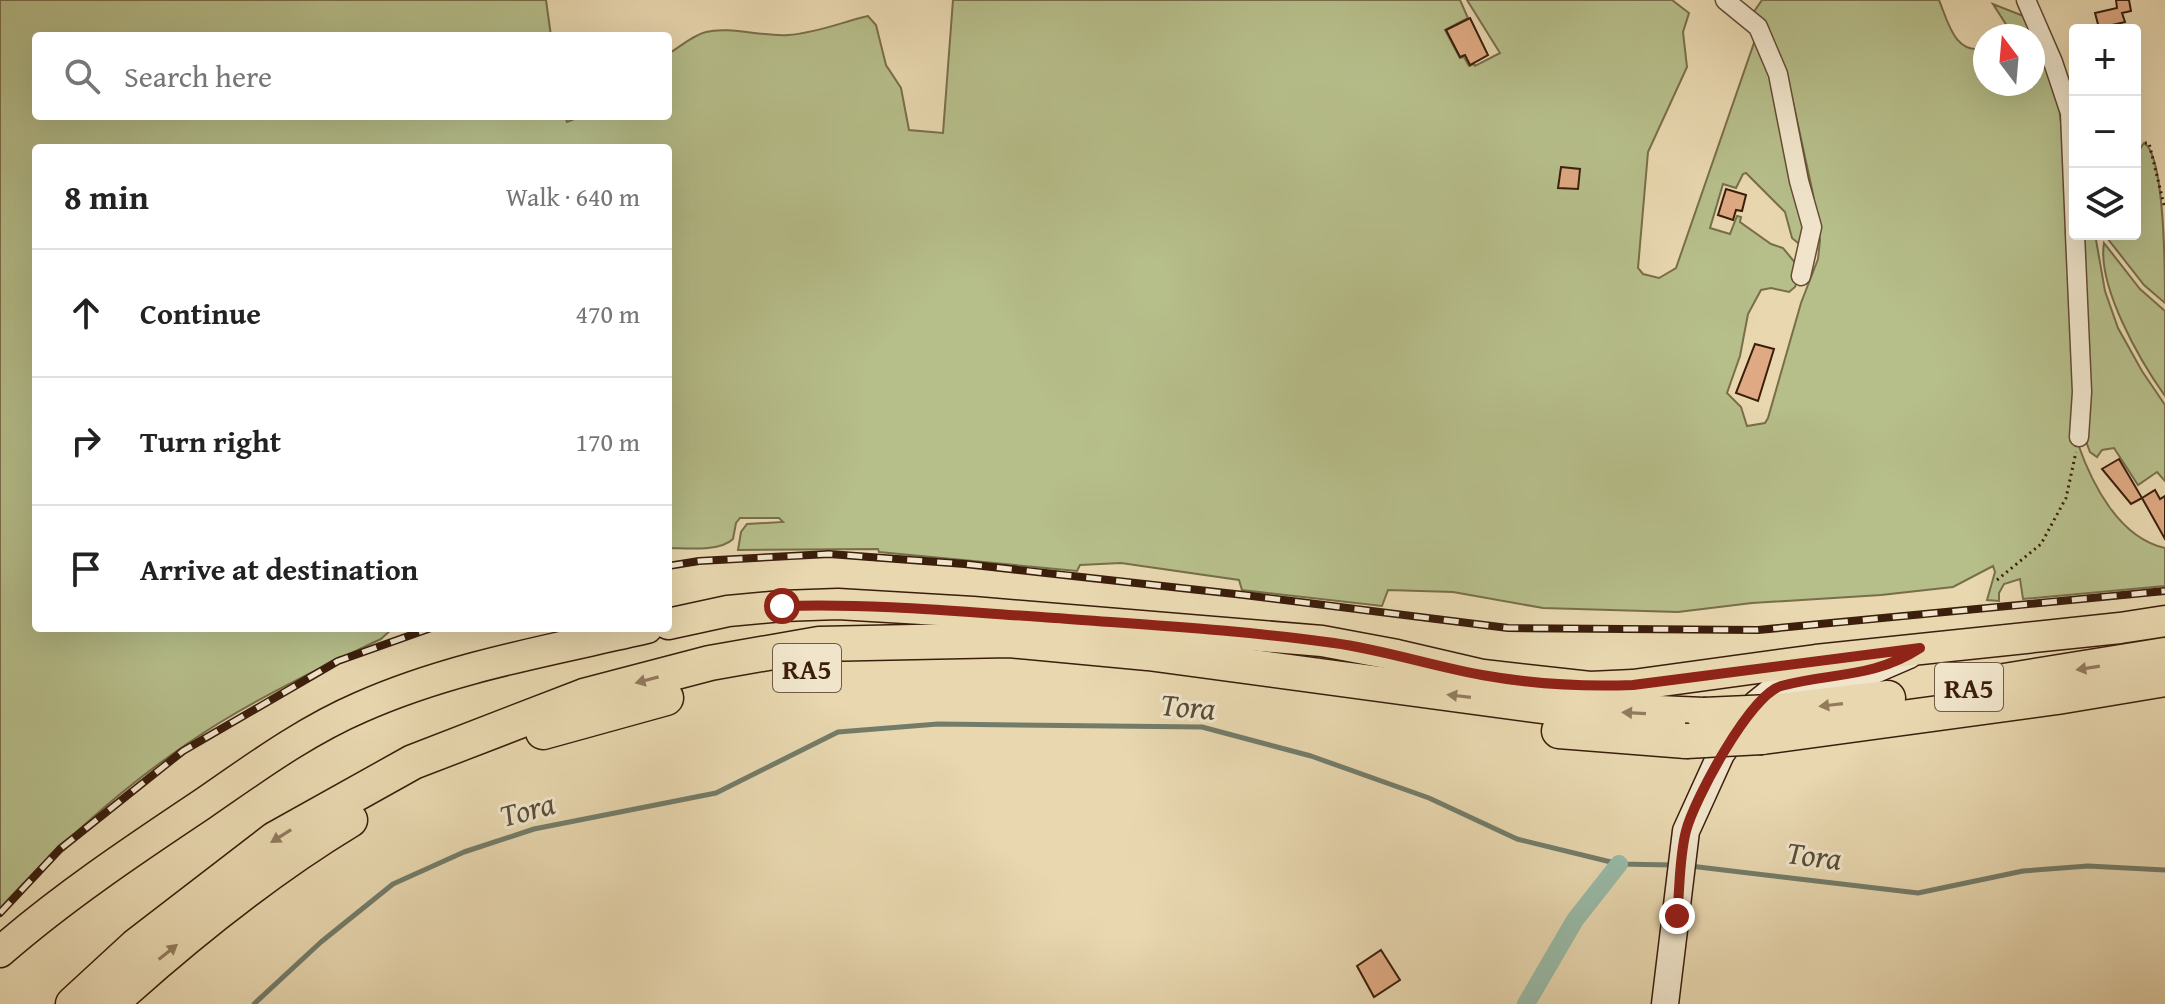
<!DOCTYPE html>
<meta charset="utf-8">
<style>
:root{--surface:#fff;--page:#f6f6f6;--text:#222;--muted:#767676;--line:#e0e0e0}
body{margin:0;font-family:"Gentium Book Plus",serif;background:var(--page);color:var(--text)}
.controls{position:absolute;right:24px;top:24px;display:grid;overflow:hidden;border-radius:8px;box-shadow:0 8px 32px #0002}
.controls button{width:72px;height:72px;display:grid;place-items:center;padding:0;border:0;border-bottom:2px solid var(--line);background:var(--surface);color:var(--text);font:40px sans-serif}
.compass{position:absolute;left:1973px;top:24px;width:72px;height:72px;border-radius:50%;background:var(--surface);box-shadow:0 8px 32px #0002;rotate:344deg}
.stop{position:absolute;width:24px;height:24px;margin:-18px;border:6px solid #8f2418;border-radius:50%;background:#fff}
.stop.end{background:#8f2418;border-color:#fff;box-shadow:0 2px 8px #0008}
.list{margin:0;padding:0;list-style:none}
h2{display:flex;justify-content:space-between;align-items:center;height:104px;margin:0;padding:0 32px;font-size:34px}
h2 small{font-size:26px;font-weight:400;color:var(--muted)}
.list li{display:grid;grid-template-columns:52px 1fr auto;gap:24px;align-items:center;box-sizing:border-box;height:128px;padding:0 32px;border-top:2px solid var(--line)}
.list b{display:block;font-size:30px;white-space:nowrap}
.list em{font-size:26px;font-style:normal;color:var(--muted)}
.icon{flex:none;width:44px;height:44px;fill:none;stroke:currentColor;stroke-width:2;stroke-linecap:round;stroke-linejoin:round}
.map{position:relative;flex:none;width:2165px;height:1004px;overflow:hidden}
.search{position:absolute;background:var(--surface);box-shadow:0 8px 32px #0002;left:32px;top:32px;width:640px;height:88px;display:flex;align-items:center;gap:20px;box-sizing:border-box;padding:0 28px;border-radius:8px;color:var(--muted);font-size:30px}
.panel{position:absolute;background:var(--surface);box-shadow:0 8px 32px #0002;left:32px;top:144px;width:640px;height:488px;border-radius:8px}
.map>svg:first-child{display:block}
.green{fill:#b6be8a;stroke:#786e4a;stroke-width:2}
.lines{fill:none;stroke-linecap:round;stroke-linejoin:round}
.stream{stroke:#737c69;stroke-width:5}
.canal{stroke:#98baa7;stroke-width:18}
.building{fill:#dfaa83;stroke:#3b1e0b;stroke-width:2}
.street-casing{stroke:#664c34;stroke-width:21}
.secondary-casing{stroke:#3b1e0b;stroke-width:29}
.primary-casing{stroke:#3b1e0b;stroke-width:33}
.highway-casing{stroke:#3b1e0b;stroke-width:37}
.path{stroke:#3b1e0b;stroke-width:3;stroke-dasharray:2 4;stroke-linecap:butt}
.street{stroke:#f0e5cb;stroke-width:18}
.secondary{stroke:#f0e5cb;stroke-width:26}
.primary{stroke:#e8d7af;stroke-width:30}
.highway{stroke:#e8d7af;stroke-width:34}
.rail-casing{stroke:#3b1e0b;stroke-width:8}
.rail{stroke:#f0e5cb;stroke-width:5;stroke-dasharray:15;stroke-linecap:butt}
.highway-bridge-casing{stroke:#3b1e0b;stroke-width:37;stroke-linecap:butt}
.highway-bridge{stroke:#e8d7af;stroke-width:34}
.oneway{fill:#927a5d}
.route{stroke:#8f2418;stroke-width:10}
.labels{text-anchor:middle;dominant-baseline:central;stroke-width:6;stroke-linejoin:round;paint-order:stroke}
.shield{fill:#f0e5cb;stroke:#715a45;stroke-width:2}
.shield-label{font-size:28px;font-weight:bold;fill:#3b1e0b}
.water-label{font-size:32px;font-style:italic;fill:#574d3a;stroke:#f0e5cb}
</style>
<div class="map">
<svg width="2165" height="1004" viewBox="0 0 2165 1004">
<rect width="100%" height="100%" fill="#e8d7af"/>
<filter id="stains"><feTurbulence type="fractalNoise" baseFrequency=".0025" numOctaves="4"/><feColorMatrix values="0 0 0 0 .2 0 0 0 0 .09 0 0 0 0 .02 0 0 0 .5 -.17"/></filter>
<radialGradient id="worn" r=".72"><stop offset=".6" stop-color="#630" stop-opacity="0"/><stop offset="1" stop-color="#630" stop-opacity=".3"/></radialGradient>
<g class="green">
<path d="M0,0H546L551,36H36V116H565L567,122L582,116H668V54C680,47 693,35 706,32C729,26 763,37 788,35C817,33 842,22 868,16L876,25L886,65L901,88L909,130L943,133L953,0H1460L1468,18L1445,30L1460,58L1464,57L1469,66L1474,64L1475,66L1500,53L1467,0H1672L1689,13L1683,32L1687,67L1648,152L1638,268L1643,274L1659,278L1676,268L1755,40L1763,36L1810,253L1792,238L1785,212L1746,173L1743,174L1736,188L1723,184L1710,228L1730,234L1737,216L1741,217L1740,222L1771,244L1783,248L1801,270L1795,287L1789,292L1771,288L1761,290L1748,314L1740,356L1727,393L1741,407L1747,426L1765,423L1768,418L1801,303L1818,259L1820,240L1813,194L1793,102L1779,58L1753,13L1762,0H1939C1948,22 1955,56 1985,48V84H2033V36H2006L2007,26L1993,4L2031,19L2058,96L2063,141L2078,444C2092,484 2119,538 2165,548V586L2023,599L2020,579L2004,584L1999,593V601L1987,600L1995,572L1993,566L1953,587L1881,595L1752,603L1678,612L1543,608L1453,592L1388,590L1382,606L1242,590L1239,580L1121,563L1080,565L1077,571L879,552L878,549L738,550L741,532L747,524L783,522L779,518H740L736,523L733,539C720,552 685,548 668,548V148H36V628H393L381,639C326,665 270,692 219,723C138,773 65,838 0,908Z"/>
<path d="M2144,143C2165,155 2165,276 2165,303L2144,285L2104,234H2135V156Z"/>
<polygon points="2081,234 2095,234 2105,291 2118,328 2142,371 2165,405 2165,481 2157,472 2138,485 2114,448 2102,450 2097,457 2090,452 2087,444"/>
<path d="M2104,243L2140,289L2165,311V396C2140,361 2097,286 2104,243Z"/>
</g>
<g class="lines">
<g class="stream">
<polyline points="1690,866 1918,893 2023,871 2088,866 2165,870"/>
<polyline points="254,1004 321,942 393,884 464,852 534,829 716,793 838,732 938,724 1202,727 1311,756 1429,798 1517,839 1619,864 1672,865"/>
</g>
<polyline class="canal" points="1526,1004 1575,920 1619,864"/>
</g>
<g class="building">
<polygon points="2116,0 2129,0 2131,11 2122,13 2125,22 2099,28 2095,13 2117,8"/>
<polygon points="1470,18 1488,55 1470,65 1465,55 1460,57 1446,30"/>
<polygon points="1561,167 1580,169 1578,189 1558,188"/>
<polygon points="1726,189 1746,195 1742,211 1736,210 1733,220 1718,215"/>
<polygon points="1755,344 1774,349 1758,401 1736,393"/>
<polygon points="2119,459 2142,498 2131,504 2102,469"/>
<polygon points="2155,490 2160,499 2165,496 2165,539 2142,498"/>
<polygon points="1381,950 1400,980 1374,997 1357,966"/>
</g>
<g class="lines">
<g class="street-casing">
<g id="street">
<polyline points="1725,0 1758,27 1778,74 1799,181 1812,227 1801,276"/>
<polyline points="2026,0 2053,62 2070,113 2075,232"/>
<polyline points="2075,234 2082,392 2079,437"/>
</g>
</g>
<g class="secondary-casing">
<polyline id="secondary" points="1665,1004 1686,831 1721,754 1756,704 1777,687 1872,671 1909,655"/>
</g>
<g class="primary-casing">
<g id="primary">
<polyline points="668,624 728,611 782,606 838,604 973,612 1322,641 1397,655 1483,675 1590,687 1633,685 1816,660 2120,628 2165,621"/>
<path d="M0,952C62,898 132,851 201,805C252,770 303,732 361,707C451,667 552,650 647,628"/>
</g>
</g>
<g class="highway-casing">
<g id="highway">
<polyline points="1992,683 2165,655"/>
<polyline points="1771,712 1888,698"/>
<polyline points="1559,731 1686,741"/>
<polyline points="543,732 666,698"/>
<polyline points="1762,737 2057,697 2165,679"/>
<polyline points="73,1004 136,946 275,839 413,762 584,696 710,663 819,644 1009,640 1148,653 1565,709 1704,715"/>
<path d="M110,1004C184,937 264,872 350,820"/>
</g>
</g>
<g class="path">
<polyline points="2135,146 2136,143 2149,143 2165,209"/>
<polyline points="1997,580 2041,544 2066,498 2076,452"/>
</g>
<use href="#street" class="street"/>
<use href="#secondary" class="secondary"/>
<use href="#primary" class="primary"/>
<use href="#highway" class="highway"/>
<g class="rail-casing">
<g id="rail">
<polyline points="668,566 699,561 829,554 965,564 1244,595 1508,628 1758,630 2165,591"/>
<polyline points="0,913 60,849 183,751 338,661 431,628"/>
</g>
</g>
<use href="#rail" class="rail"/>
<g class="highway-bridge-casing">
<g id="highway-bridge">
<polyline points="1704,715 1771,712"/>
<polyline points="1686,741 1762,737"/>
</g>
</g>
<use href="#highway-bridge" class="highway-bridge"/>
</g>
<defs><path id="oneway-solid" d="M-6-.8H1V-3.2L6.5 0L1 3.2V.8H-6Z" transform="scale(2)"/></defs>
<g class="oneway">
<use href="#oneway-solid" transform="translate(2088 668) rotate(171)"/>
<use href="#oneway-solid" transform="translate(647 680) rotate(165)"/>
<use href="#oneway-solid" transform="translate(1459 696) rotate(-173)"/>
<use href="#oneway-solid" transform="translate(1831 705) rotate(173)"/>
<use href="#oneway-solid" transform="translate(1634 713) rotate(-177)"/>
<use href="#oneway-solid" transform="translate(281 836) rotate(148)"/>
<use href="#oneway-solid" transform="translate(168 952) rotate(-39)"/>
</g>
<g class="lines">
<path class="route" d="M782,606C873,603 964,612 1055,618C1148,625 1241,630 1334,643C1384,650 1432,666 1482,675C1532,684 1582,687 1633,685L1920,648C1872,679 1832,672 1781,686C1750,695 1694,800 1686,831C1679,858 1680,889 1677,916"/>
</g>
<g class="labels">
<g class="shield">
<rect x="773" y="644" width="68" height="48" rx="6"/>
<rect x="1935" y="663" width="68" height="48" rx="6"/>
</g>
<g class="shield-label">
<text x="807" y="668">RA5</text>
<text x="1969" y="687">RA5</text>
</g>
<g class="water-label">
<text transform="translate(1188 706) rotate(5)">Tora</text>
<text transform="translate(527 809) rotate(-15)">Tora</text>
<text transform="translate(1814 855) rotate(7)">Tora</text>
</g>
</g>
<rect width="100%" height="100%" filter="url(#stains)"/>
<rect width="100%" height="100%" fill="url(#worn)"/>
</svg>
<div class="controls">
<button>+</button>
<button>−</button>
<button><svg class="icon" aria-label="layers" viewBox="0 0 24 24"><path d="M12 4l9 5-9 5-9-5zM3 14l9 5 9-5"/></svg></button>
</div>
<svg class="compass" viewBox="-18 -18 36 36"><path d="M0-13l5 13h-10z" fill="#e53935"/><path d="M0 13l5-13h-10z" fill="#767676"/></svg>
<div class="stop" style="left:782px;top:606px"></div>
<div class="stop end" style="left:1677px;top:916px"></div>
<div class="search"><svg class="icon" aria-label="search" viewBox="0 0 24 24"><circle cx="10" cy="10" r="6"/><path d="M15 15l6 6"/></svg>Search here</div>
<section class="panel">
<h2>8 min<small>Walk · 640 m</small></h2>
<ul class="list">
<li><svg class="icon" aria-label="ahead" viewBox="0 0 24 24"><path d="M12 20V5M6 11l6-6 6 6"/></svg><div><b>Continue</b></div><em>470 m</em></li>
<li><svg class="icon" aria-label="right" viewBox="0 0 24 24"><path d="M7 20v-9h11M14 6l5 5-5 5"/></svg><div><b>Turn right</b></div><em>170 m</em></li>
<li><svg class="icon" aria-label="arrive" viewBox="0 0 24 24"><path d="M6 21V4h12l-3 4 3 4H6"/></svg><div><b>Arrive at destination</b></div></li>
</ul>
</section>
</div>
